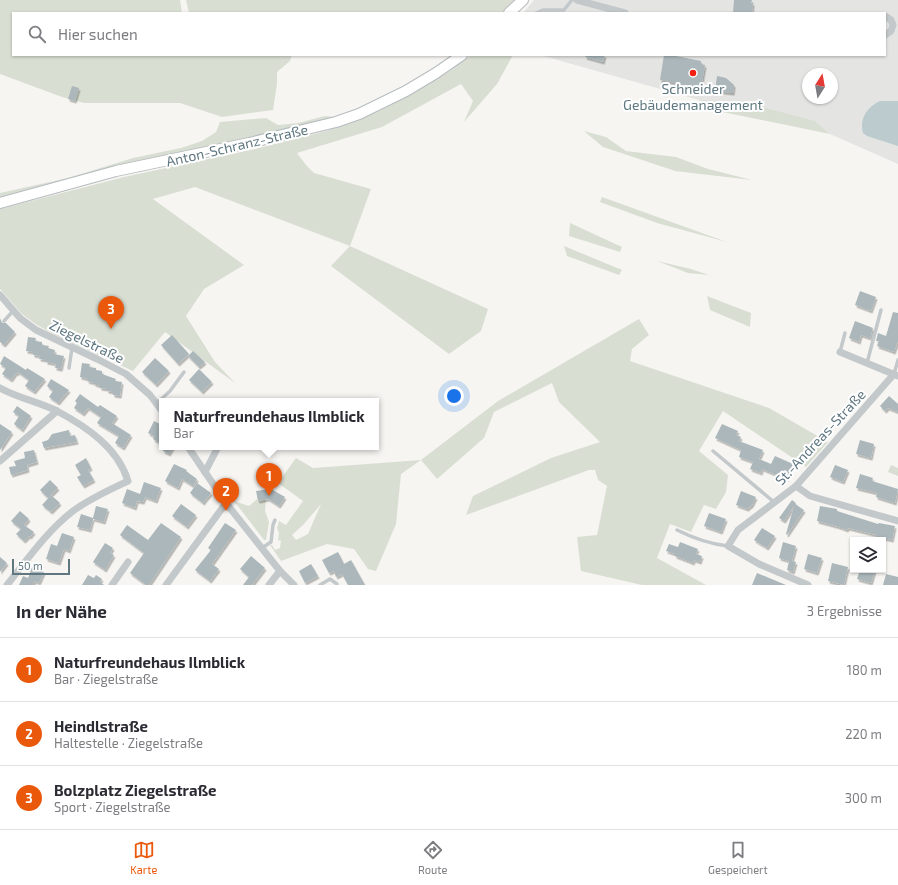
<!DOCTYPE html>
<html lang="de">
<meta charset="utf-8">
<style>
:root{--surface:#fff;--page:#f7f7f7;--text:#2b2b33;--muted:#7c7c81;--line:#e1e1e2;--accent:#ea580c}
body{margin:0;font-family:"Exo 2",sans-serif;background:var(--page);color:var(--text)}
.controls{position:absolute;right:12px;bottom:12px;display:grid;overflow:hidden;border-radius:0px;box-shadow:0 1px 3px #0004}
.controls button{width:36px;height:36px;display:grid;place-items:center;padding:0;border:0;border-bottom:1px solid var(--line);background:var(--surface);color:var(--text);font:20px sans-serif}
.compass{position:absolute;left:802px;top:68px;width:36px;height:36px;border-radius:50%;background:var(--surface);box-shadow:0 1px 3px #0004;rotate:11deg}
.scale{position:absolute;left:12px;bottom:10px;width:58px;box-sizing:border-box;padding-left:4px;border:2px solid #5e7780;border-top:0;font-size:11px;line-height:14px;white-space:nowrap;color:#5e7780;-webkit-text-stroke:3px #fff;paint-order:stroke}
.you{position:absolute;left:454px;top:396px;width:14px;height:14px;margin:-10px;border:3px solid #fff;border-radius:50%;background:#1a73e8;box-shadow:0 0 0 6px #1a73e833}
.badge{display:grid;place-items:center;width:26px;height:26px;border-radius:50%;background:var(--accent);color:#fff;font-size:13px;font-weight:700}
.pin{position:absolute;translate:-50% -33px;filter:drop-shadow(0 1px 2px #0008)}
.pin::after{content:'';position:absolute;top:21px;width:14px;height:12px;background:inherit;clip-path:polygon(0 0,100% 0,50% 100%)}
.popup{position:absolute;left:159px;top:398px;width:220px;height:52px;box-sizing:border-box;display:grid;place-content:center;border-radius:0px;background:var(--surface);filter:drop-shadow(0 1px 3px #0005);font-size:13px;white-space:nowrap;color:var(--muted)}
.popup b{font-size:15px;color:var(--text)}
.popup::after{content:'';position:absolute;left:50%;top:100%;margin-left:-8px;border:8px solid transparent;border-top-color:var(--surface)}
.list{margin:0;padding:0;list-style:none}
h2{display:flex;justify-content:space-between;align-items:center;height:52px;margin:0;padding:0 16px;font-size:17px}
h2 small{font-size:13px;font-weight:400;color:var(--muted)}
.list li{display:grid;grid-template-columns:26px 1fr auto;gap:12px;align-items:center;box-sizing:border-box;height:64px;padding:0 16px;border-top:1px solid var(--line)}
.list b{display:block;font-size:15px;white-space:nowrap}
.list p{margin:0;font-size:13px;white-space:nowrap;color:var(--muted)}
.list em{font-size:13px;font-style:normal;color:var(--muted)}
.icon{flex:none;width:22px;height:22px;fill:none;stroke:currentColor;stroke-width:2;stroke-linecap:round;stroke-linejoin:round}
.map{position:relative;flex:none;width:898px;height:585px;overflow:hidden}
.search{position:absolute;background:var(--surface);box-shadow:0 1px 3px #0004;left:12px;right:12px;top:12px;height:44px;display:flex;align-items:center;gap:10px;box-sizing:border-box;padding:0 14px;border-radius:0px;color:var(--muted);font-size:15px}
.sheet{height:244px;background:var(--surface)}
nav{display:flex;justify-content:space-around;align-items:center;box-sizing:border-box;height:56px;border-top:1px solid var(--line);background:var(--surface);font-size:11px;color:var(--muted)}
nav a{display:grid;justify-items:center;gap:2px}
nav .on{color:var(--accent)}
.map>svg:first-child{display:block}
.built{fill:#e4e5e3;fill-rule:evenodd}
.green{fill:#d9ded2;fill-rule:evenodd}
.water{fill:#bccbce}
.building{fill:#abb7ba;filter:url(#shadow)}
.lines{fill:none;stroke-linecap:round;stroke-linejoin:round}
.secondary-casing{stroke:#b5bcbf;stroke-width:12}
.lane{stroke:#c3c8cb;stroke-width:3.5}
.street{stroke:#c3c8cb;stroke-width:7}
.secondary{stroke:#fff;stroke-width:10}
.poi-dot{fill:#f51f12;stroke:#fff;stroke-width:1.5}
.labels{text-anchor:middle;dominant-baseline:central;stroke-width:4;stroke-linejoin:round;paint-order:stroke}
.poi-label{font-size:14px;fill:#5e7780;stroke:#fff}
.street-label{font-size:14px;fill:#5e7780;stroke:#fff}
</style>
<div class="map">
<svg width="898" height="585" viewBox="0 0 898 585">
<defs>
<filter id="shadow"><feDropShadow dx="1.5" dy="2.5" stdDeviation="0" flood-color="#0004"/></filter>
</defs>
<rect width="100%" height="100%" fill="#f6f5f2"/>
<path class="built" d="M534,0H898V164L830,134L815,121L699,100L540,55H885V13H523ZM808,74H832V98H808Z"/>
<g class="green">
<polygon points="0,0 180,0 182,13 13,13 13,55 292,55 290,61 277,72 277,84 273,110 222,117 180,103 84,103 62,97 0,74"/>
<polygon points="186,0 516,0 503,13 189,13"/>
<polygon points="471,55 513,55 497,84 464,122 473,101 461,84 382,127 297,153 306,165 314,173 371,189 350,246 488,309 481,331 449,354 331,266 350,246 195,187 153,199 244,265 204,289 186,316 215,362 235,383 165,332 133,371 59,337 37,325 22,314 0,289 0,209 124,177 255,149 326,131 379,111 450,71"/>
<polygon points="699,100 751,104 815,121 830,134 703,108"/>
<polygon points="325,116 336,117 0,199 0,193 68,178 133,158 181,148 202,141 216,132 220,122 266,118 278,125 298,123"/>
<polygon points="584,131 606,137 626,151 676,157 708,169 752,180 675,171 603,147"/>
<polygon points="602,197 727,242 657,223 600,202"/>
<polygon points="570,223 622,247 620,252 569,236"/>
<polygon points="564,246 622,270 619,275 567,256"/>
<polygon points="657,261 691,269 709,275 688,273"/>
<polygon points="707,296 751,313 750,327 710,310"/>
<path d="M639,319L649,335L632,349L630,361L769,408L828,442L806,467L723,411L699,451L728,475L726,492L716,509L704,505L691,532L670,524L657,558L706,585H642L581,571L577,537L597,535L607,486L598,480L595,470H589L466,515L473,496L551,458L600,442L559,402L552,383L494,412L484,438L437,479L421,460L401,474L396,524L376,571L368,569L354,549L327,544L281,561L270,545H272L275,550L280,548L281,541L278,540L279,533L277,528L279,521L286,525L303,501L278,483L296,458L313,468L421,460L498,401ZM321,504L308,534L296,540L292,535L304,524Z"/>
<polygon points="891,465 898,468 898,476 888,472"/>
<polygon points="257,499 258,501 266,500 265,511 269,522 266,540 264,540 234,501 249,506"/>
</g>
<path class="water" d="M880,101H898V146L867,136L863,133C859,119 867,107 880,101Z"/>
<g class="building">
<polygon points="734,0 752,0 751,3 753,3 752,13 733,13"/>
<polygon points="586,55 605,55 603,62 585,57"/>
<polygon points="664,55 671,55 701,61 701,64 705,65 701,87 688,85 687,89 676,87 677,83 660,80"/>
<polygon points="717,76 726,78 734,85 733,93 715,91"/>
<polygon points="72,86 79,88 75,101 68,99"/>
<polygon points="860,291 876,297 871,311 855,305"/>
<polygon points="893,312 898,313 898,341 894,352 877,346 879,341 876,341 878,333 886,336"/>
<polygon points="0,318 2,323 6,323 15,332 4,345 0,342"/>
<polygon points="855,321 873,328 870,338 861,335 859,342 849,338"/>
<polygon points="172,335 189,354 178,364 161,345"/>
<polygon points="28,337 36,338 35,341 42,342 42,345 49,346 48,348 55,350 54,354 64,356 61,369 55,368 56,364 46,362 46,360 39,359 40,356 33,355 33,352 26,351"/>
<polygon points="193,351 205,362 199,367 188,356"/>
<polygon points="4,356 26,370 27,368 45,379 34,392 25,386 29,380 18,372 17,374 16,373 11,380 2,374 6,368 0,364"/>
<polygon points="155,358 169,371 156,385 142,372"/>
<polygon points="82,363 90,364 89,367 96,368 96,370 102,371 102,374 116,379 115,381 122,382 120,396 113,395 113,392 107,391 107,389 100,388 100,386 94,384 94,383 87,381 88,379 80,377"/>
<polygon points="199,369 212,382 202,392 189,380"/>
<polygon points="51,379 69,390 58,403 49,397 53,391 47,386"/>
<polygon points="80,394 98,407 100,405 117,416 112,423 131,435 123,448 115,443 119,436 97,423 101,417 88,408 83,414 74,408 77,403 75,401"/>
<polygon points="889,396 898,404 898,412 888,408 885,411 880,406"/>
<polygon points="17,406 31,416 22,430 14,424 19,416 13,412"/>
<polygon points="154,421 162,425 162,444 153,439 154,436 148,433"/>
<polygon points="0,424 12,432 0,450"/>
<polygon points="722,424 738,431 736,435 741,437 739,441 763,450 759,459 771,464 775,456 793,464 787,479 762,469 761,473 750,469 753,462 739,457 741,450 715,438"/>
<polygon points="69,430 70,436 75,435 77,442 44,448 42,442 48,440 52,434"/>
<polygon points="860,440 874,444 871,458 856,454"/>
<polygon points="165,447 173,447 169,454 163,451"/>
<polygon points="34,450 37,462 27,465 28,470 11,475 9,467 16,466 14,461 25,458 24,452"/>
<polygon points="86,458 91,468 88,470 94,480 83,486 77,477 81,475 75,465"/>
<polygon points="174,464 187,470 186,471 197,479 193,486 182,479 178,488 165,481"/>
<polygon points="835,465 848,470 843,482 830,477"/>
<polygon points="860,474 873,478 872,481 898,489 895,503 876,497 877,493 856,488"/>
<polygon points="50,480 58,488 48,498 40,490"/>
<polygon points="144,482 161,488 156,501 145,497 143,502 137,501 135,508 122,503 127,489 140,494"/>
<polygon points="197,483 211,493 203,503 190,493"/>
<polygon points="271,489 285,497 279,506 268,499 258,501 256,491"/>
<polygon points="741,491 756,497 752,505 747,509 736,505"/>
<polygon points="51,495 60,503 51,512 42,505"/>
<polygon points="792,500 796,503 795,504 804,510 787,535 786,534 794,506 784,521 779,518"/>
<polygon points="181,504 196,515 187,527 172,516"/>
<polygon points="96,506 108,509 104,522 93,519 90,530 77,527 81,514 93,518"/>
<polygon points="820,506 837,509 837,511 878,524 879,523 895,526 892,540 883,538 883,540 875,540 876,535 848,528 847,530 839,527 817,521"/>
<polygon points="20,511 29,519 24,525 34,532 30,537 29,536 24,541 16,534 21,529 11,521"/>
<polygon points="709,513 726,519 721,532 704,526"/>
<polygon points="161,523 181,537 149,585 146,585 130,573 144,553 120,535 127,525 148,540"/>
<polygon points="225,523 236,530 212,564 219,569 210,581 195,570 211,550 208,548"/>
<polygon points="762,528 775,536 767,548 754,540"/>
<polygon points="62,533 74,537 69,551 64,549 59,563 46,559 51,544 57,546"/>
<polygon points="680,542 698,549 696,554 702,556 700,562 694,560 693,563 675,556 675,554 666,551 669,544 678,547"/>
<polygon points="783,542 796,546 792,561 796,562 793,572 787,570 789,561 779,558"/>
<polygon points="105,543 113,548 110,553 114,555 105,570 93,562"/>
<polygon points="338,552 344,564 351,560 365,585 348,585 342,574 336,577 334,571 329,573 322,560"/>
<polygon points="808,554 822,558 817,573 804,569"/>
<polygon points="251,556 265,568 252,585 243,585 249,577 240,569"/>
<polygon points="0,557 7,563 0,572"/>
<polygon points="832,563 848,567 844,585 828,581"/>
<polygon points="311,564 318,576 305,583 299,571"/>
<polygon points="32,567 44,572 39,583 35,581 33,585 19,585 23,576 28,578"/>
<polygon points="860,570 875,570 871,583 857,579"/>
<polygon points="757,573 786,585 752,585"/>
<polygon points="886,574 898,577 898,585 883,585"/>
<polygon points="88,575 94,578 96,575 102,579 100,582 104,585 82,585"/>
</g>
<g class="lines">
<g class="secondary-casing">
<g id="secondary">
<polyline points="509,13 523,0"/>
<polyline points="0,203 116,171 249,143 336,122 359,114 406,91 436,73 462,55"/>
</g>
</g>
<g class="lane">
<polyline points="536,13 543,10 564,10 572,0"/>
<polyline points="4,321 13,311"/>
<polyline points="840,352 845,333"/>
<polyline points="867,363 881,310"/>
<polyline points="69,368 72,348"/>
<polyline points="894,374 898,360"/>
<polyline points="156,404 170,391 184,372"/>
<polyline points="713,451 774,502"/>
<path d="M677,530C693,538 709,544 728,546"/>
<polyline points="262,548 271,542 273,525 275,520"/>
<polyline points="320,585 330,579 337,584"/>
</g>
<g class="street">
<polyline points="577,0 625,13"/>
<polyline points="885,16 891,20 893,25 891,31 885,35"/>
<polyline points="0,295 20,318 36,330 97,359 126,374 150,395 162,411"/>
<polyline points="840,352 898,376"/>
<path d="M0,388C18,398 39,402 57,411C87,427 118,448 128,481C109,490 89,499 73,511C47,531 27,560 7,585"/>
<polyline points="188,447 226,503 280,571 294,585"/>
<polyline points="0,461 57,411"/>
<polyline points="205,472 218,447"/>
<polyline points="796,486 810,496 898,521"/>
<polyline points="112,585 128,562"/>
<polyline points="166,585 226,503"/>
<polyline points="269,585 280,571"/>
<polyline points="808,585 759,564 728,546 738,530 796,486 894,374"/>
</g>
<use href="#secondary" class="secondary"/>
</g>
<circle class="poi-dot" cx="693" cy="73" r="4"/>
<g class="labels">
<g class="poi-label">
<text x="693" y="88">Schneider<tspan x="693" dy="16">Gebäudemanagement</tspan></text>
</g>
<g class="street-label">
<text transform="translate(237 145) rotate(-13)">Anton-Schranz-Straße</text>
<text transform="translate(87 341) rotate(26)">Ziegelstraße</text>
<text transform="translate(820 437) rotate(-47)">St.-Andreas-Straße</text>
</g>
</g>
</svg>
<div class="controls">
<button><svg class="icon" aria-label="layers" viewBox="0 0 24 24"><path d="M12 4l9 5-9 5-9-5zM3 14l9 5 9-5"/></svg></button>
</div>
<svg class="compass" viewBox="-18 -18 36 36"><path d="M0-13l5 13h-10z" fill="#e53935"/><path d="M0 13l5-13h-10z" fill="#7c7c81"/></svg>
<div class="scale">50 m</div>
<div class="you"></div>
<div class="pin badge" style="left:269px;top:496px">1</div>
<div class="popup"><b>Naturfreundehaus Ilmblick</b>Bar</div>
<div class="pin badge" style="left:226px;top:511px">2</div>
<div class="pin badge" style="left:111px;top:329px">3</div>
<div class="search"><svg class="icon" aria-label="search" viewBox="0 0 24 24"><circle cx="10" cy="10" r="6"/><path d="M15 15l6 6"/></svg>Hier suchen</div>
</div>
<section class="sheet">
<h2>In der Nähe<small>3 Ergebnisse</small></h2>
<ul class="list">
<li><span class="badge">1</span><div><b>Naturfreundehaus Ilmblick</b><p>Bar · Ziegelstraße</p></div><em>180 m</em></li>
<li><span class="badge">2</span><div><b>Heindlstraße</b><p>Haltestelle · Ziegelstraße</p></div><em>220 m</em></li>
<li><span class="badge">3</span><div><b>Bolzplatz Ziegelstraße</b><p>Sport · Ziegelstraße</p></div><em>300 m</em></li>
</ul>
</section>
<nav>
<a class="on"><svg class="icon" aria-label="map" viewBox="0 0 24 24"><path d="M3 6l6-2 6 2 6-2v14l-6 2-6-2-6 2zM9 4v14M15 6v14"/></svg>Karte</a>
<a><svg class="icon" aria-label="directions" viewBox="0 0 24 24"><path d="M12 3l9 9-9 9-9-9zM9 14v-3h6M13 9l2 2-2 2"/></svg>Route</a>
<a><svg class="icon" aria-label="saved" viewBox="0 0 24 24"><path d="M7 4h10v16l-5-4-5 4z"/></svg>Gespeichert</a>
</nav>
